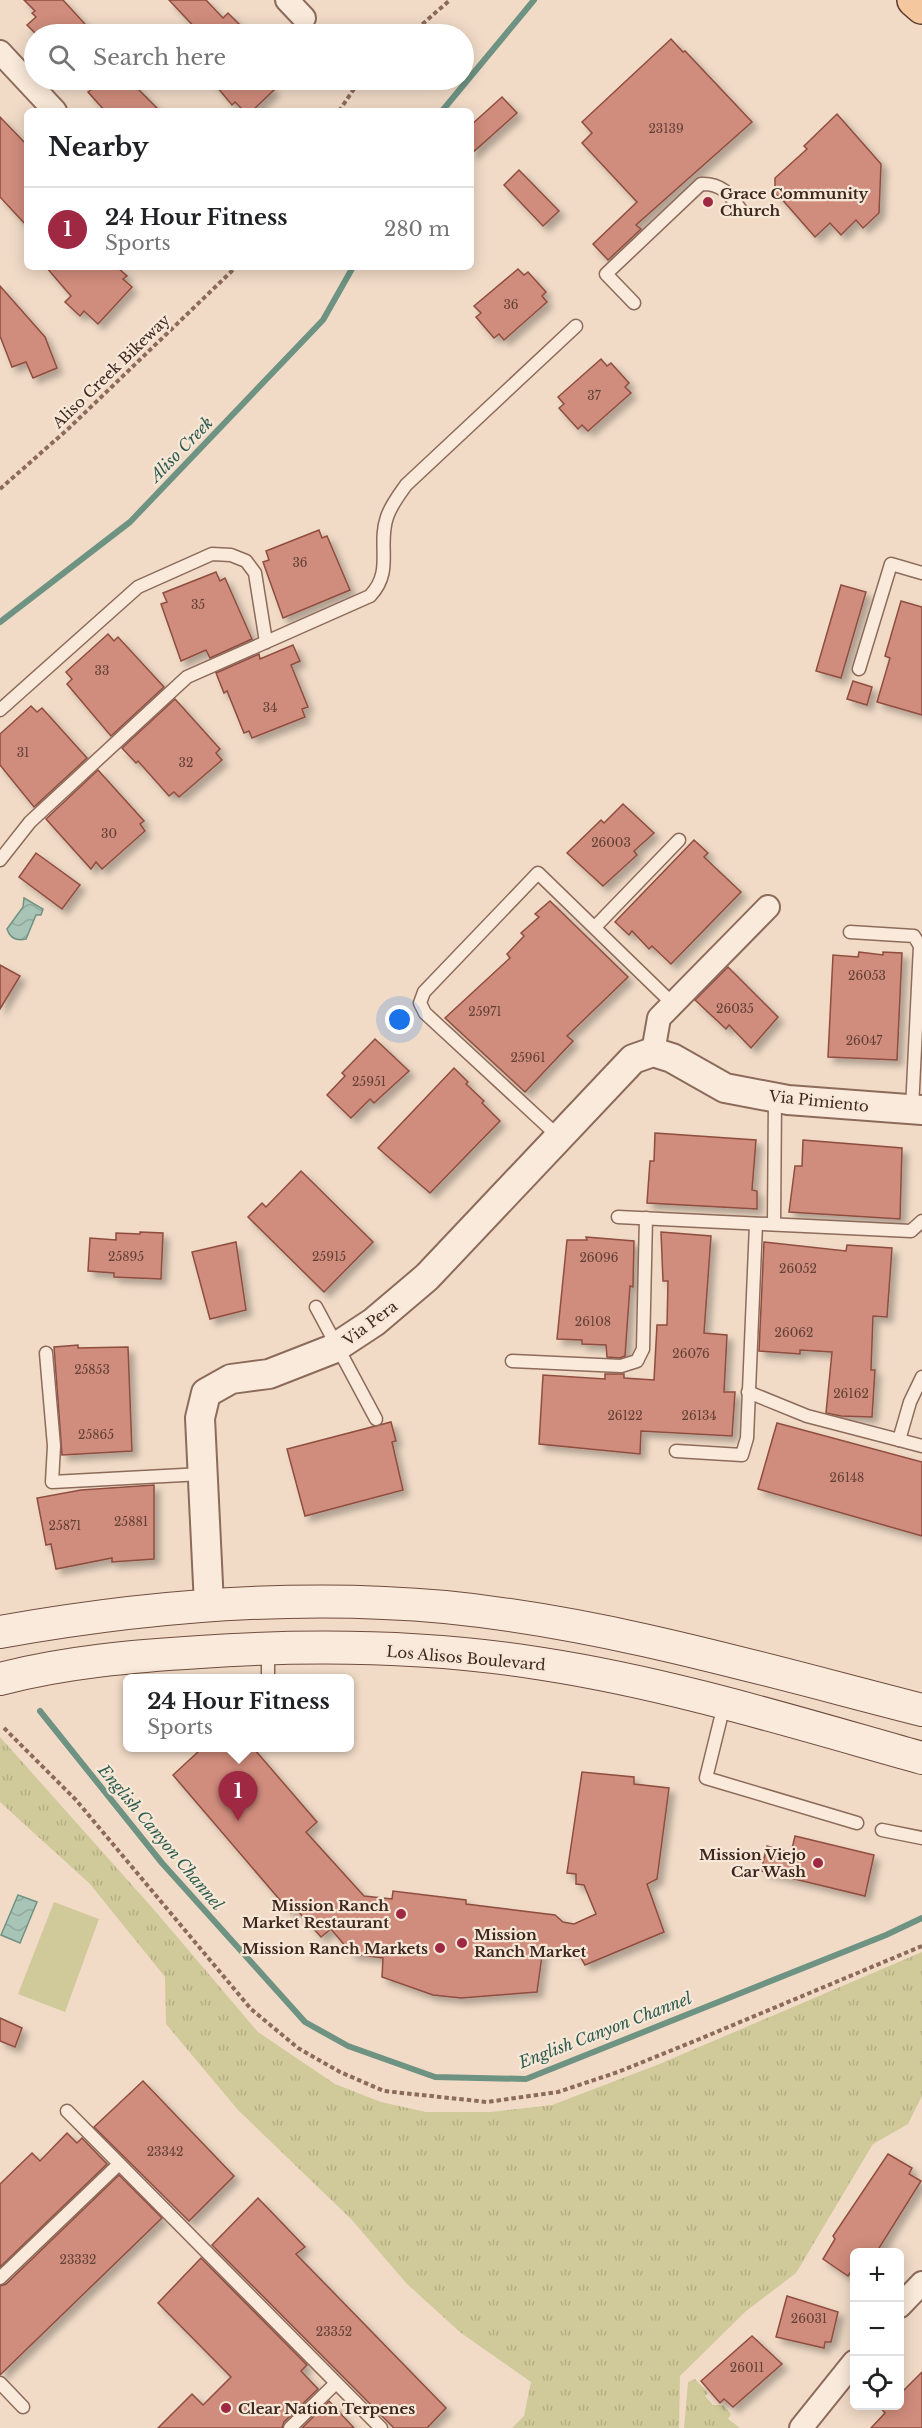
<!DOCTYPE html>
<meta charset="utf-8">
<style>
:root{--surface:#fff;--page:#f2f2f2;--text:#202124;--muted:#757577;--line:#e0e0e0;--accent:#9f2843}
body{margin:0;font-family:"Libre Baskerville",serif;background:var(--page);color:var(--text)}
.controls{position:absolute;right:18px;bottom:18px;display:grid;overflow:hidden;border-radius:9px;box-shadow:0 3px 15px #0003}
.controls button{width:54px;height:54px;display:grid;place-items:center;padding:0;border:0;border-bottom:2px solid var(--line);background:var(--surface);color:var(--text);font:30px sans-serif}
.you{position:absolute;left:400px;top:1020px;width:21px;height:21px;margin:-15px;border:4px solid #fff;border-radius:50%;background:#1a73e8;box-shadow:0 0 0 9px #1a73e833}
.badge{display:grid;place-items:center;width:39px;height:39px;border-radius:50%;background:var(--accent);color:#fff;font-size:20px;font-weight:700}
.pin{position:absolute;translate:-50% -50px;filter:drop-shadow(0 2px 3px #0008)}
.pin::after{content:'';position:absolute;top:32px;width:21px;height:18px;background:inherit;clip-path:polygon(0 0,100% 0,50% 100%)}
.popup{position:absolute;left:123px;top:1674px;width:231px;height:78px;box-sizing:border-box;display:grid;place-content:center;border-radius:9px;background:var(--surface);filter:drop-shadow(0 2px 4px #0005);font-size:20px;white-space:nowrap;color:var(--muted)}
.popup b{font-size:22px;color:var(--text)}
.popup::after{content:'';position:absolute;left:50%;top:100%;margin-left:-12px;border:12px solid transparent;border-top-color:var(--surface)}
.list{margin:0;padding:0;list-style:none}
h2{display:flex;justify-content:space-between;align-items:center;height:78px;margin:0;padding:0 24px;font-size:26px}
h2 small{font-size:20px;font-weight:400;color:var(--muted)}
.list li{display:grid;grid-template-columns:39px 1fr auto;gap:18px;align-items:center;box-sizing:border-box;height:84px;padding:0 24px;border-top:2px solid var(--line)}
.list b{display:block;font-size:22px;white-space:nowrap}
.list p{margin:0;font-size:20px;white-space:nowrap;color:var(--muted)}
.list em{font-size:20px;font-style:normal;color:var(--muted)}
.icon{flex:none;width:33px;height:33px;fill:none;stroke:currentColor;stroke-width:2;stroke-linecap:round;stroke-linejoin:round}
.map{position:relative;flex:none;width:922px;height:2428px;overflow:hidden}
.search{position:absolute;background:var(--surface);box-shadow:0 3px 15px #0003;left:24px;top:24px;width:450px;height:66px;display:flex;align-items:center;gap:15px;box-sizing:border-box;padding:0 21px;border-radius:33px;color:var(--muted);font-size:22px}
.panel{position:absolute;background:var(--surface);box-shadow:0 3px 15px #0003;left:24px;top:108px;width:450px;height:162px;border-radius:9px}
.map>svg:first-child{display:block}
.grass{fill:url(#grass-tufts)}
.pitch{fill:#d0ca9a}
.water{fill:url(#water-waves);stroke:#6e9382;stroke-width:1.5}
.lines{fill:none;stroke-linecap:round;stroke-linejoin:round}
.stream{stroke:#6e9382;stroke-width:6}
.building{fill:#d08c7b;stroke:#8e4e3f;stroke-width:1.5;filter:url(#shadow)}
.service-casing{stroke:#8d6b5b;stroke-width:15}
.minor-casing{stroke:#8d6b5b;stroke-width:26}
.tertiary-casing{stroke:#8d6b5b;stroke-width:32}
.secondary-casing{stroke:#6f4c3e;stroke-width:34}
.primary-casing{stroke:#5b3a2f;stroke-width:36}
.path{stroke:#8d6b5b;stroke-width:4;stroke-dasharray:4.5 3;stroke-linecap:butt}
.service{stroke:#faeadb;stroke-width:12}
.minor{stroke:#faeadb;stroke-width:22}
.tertiary{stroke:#faeadb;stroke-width:28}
.secondary{stroke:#faeadb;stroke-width:32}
.primary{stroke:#f4c79e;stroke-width:33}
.poi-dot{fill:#9f2843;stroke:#f7e7d7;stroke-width:2}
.labels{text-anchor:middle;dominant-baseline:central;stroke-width:4.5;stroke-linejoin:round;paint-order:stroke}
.number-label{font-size:12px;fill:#624036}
.poi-label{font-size:15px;font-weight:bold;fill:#3d271f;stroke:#f7e7d7;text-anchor:start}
.street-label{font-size:15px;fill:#3d271f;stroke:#f7e7d7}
.water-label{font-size:16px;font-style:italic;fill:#2e5d50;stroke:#f7e7d7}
</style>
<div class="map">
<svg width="922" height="2428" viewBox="0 0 922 2428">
<defs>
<pattern id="grass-tufts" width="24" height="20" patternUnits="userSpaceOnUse" patternTransform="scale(1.5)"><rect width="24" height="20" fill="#d0ca9a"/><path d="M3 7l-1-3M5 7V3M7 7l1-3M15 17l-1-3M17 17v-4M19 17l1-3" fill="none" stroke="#b4ae84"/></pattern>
<pattern id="water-waves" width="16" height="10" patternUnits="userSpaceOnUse" patternTransform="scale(1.5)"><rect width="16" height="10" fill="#a8c4b6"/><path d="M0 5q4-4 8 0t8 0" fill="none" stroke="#92a89c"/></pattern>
<filter id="shadow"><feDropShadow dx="5.5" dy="5.5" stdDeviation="3" flood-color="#0004"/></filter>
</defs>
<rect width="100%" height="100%" fill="#f1dbc7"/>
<g class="grass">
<polygon points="0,1737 156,1912 258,2032 335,2084 381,2102 426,2112 491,2112 552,2105 657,2065 922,1952 922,2096 908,2124 873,2144 796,2273 745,2312 680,2376 679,2428 512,2428 524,2416 531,2382 461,2333 407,2284 351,2219 238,2110 166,2024 165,1977 90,1884 0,1802"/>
<polygon points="695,2379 708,2393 705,2396 713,2405 723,2405 731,2414 728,2419 740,2428 684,2428 688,2382"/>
</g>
<polygon class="pitch" points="54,1902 99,1919 65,2012 18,1994"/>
<g class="water">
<path d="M24,898L43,909L41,915H36L26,939C17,941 10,939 7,929L23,907Z"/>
<polygon points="18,1895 37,1902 20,1943 1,1935"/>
</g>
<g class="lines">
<g class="stream">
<polyline points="442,111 534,0"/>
<polyline points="0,622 130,522 323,320 353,267"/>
<polyline points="40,1711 162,1863 305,2022 348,2046 435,2077 526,2079 886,1935 922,1918"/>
</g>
</g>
<g class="building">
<polygon points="24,0 63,0 94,34 36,34 27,25 36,17 32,13 35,11"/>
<polygon points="169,0 206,0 223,18 228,13 249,34 201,34"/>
<polygon points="671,39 683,52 685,51 752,122 636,225 641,229 608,260 593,244 637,202 582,143 592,133 582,122"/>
<polygon points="84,80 129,80 160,111 105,111 88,92 92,89"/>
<polygon points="211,80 263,80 274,90 252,111 244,111 235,102 232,105"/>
<polygon points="502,97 517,113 471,154 471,125"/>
<polygon points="837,114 881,164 879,213 863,228 856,220 841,235 830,223 815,237 779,196 775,195 775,178 807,149 804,146"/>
<polygon points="0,117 27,145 27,226 0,197"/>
<polygon points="519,170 559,211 543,226 504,185"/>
<polygon points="46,267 117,267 127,276 123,279 132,287 98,324 84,311 80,316 65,302 71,296"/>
<polygon points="518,269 524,275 528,272 546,292 542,296 547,302 504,340 499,334 494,338 476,317 481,313 474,306"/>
<polygon points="0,286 45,337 57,368 33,378 26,362 12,367 0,336"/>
<polygon points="601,359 607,366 611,363 629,383 625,387 631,393 588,431 582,425 578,429 559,408 564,404 558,397"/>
<polygon points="319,530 322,538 327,536 350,590 283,618 263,562 269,560 266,551"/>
<polygon points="216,572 220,581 225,578 252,639 210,658 206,650 181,661 161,604 167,602 163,593"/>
<polygon points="841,585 866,592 841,678 816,671"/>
<polygon points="901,601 922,607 922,715 877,702 890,658 885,656"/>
<polygon points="108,634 114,641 118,637 164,687 111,736 67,684 72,679 66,672"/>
<polygon points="293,645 300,661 291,665 308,707 302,709 305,717 252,738 249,731 244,733 227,691 224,693 216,673 259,654 260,659"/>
<polygon points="853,681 872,687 867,705 847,699"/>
<polygon points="175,699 220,749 216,753 222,760 179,797 174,792 169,796 138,761 136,763 122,748"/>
<polygon points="31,706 37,712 42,708 87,758 34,807 0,765 0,734"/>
<polygon points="98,770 144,821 140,824 145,831 102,869 96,862 91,869 46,819"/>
<polygon points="623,804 654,833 634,851 637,855 603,886 567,853 601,820 604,823"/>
<polygon points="694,840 708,853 704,857 741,892 671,964 652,946 649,949 632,931 629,935 615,922"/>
<polygon points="36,853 80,885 62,909 19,877"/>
<polygon points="550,901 628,977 567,1036 573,1041 525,1092 445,1018 510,958 507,954 524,936 521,933 539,917 535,914"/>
<polygon points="859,952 883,955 883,952 902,953 897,1060 828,1057 833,955 858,957"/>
<polygon points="0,965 20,976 0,1009"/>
<polygon points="728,967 778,1017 751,1048 729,1025 726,1029 695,1000"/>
<polygon points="375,1039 409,1071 374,1103 370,1099 351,1118 327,1095 345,1076 342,1073"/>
<polygon points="454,1068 468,1082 466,1084 484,1101 482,1103 500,1121 430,1193 378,1148"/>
<polygon points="655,1133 756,1140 752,1190 757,1191 757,1209 647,1203 650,1161 654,1161"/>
<polygon points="803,1140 902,1148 900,1219 789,1212 795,1166 802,1166"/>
<polygon points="301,1171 373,1242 324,1292 248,1217 262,1203 266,1207"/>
<polygon points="140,1232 163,1233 161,1279 114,1277 114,1273 88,1271 90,1238 116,1240 116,1233 140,1234"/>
<polygon points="661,1232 711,1236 704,1333 727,1335 724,1392 735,1392 732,1436 641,1431 640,1454 539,1444 543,1375 605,1379 605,1374 624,1374 624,1378 654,1380 657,1325 667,1325 668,1281 663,1281"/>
<polygon points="586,1237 634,1241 633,1287 630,1286 625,1356 620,1358 607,1357 606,1345 582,1344 582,1340 557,1339 567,1240 587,1240"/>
<polygon points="236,1242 246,1310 210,1319 192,1252"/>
<polygon points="764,1242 846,1251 847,1245 892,1248 887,1317 873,1316 871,1370 875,1370 872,1417 841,1416 826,1413 832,1352 800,1350 800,1354 759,1351"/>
<polygon points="78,1345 78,1348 128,1347 132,1451 62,1455 54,1347"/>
<polygon points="391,1422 396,1441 392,1442 403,1490 305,1516 287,1449"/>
<polygon points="777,1423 922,1462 922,1536 758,1489"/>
<polygon points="154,1485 154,1559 112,1562 112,1558 56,1569 51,1544 46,1545 37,1498 81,1490"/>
<polygon points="255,1750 317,1822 306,1832 364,1896 392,1899 393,1891 466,1900 466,1904 555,1915 563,1922 574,1924 596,1914 584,1885 576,1884 576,1874 567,1873 582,1772 634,1777 634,1784 669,1788 657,1879 647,1884 664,1932 585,1965 577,1951 543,1948 537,1992 461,1998 433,1995 382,1977 383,1958 352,1954 331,1929 321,1937 296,1909 291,1913 173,1775 199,1751"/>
<polygon points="795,1836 874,1855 865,1896 761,1871 767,1846 791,1853"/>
<polygon points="0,2018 22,2028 15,2047 0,2041"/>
<polygon points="143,2081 234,2176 189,2221 94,2127"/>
<polygon points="67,2133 77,2143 82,2138 107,2164 0,2267 0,2184 32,2153 40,2161"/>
<polygon points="888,2154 912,2168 909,2174 921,2181 876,2253 855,2253 855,2266 848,2276 823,2259 835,2239 833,2236"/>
<polygon points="119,2175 162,2218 0,2375 0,2286 6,2284"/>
<polygon points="258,2198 305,2247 296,2254 446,2408 427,2428 394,2428 212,2245"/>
<polygon points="201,2258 307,2365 301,2371 318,2389 284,2422 282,2428 158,2428 192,2394 203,2405 231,2377 158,2303"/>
<polygon points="787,2296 838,2312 831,2342 825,2342 824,2348 776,2337"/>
<polygon points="752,2336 782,2364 733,2407 724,2399 720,2403 701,2381"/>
<polygon points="922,2372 922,2428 871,2428 885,2413 879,2406 900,2406 900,2394"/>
<polygon points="329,2401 354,2428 302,2428"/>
</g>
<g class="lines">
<g class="service-casing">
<g id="service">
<path d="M634,303L606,274L701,184C722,183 730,195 741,210"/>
<polyline points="859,669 891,564 922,573"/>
<polyline points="0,710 138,587 212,554 231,555 246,561 255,573 266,642"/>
<path d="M0,860L30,822L187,677L370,596C394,571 377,546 387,517C391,505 399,495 406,485L576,326"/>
<polyline points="595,927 679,840"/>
<polyline points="850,932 914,936 920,946 912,1109"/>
<polyline points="559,1137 425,1013 420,1003 424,992 538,873 673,1004"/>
<polyline points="618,1217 911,1231 922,1221"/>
<polyline points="774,1224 775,1098"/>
<polyline points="316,1307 376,1419"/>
<polyline points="46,1353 54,1446 52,1482 202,1474"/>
<polyline points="512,1361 621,1366 637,1361 643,1349 646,1218"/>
<polyline points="748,1392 807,1416 922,1446"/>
<polyline points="899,1440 910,1402 922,1377"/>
<polyline points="676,1451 742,1455 747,1438 756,1224"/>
<polyline points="268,1650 268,1678"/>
<polyline points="724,1705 706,1778 857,1823"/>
<polyline points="882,1830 922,1838"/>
<polyline points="67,2111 381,2428"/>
<polyline points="0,2278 119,2164"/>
<polyline points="0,2383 23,2407"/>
<polyline points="290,2428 336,2383"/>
</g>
</g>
<g class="minor-casing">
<g id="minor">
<polyline points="287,0 304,18"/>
<polyline points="0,52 55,111"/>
<polyline points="653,1052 659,1018 768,907"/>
<polyline points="900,2306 922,2283"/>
<polyline points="801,2428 854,2362"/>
</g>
</g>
<g class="tertiary-casing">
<polyline id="tertiary" points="209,1605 200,1418 206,1393 231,1379 269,1374 333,1349 374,1322 427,1277 633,1059 653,1052 672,1058 725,1088 788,1100 922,1110"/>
</g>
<g class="secondary-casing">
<g id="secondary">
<path d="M0,1632C146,1606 296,1593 445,1607C607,1623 765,1670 922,1710"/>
<path d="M0,1679C65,1662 134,1656 200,1652C314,1644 431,1646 543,1664C672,1684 797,1723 922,1758"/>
</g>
</g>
<g class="primary-casing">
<polyline id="primary" points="914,0 922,7"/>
</g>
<g class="path">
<polyline points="411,34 450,0"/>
<polyline points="339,111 360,80"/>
<polyline points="0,489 68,429 236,267"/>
<polyline points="4,1728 76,1800 251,2009 298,2048 340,2072 384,2091 487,2102 558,2092 618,2072 702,2038 922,1946"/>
</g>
<use href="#service" class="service"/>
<use href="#minor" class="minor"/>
<use href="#tertiary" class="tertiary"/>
<use href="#secondary" class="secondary"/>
<use href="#primary" class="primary"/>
</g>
<g class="poi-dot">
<circle cx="708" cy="202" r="6"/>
<circle cx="818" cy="1863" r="6"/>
<circle cx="401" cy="1914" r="6"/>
<circle cx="462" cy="1943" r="6"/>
<circle cx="440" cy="1948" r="6"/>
<circle cx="226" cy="2408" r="6"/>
</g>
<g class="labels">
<g class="number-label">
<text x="666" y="128">23139</text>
<text x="511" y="304">36</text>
<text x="594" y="395">37</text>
<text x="300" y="562">36</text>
<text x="198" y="604">35</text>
<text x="102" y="670">33</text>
<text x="270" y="707">34</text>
<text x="23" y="752">31</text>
<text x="186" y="762">32</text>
<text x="109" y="833">30</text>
<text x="611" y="842">26003</text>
<text x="867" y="975">26053</text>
<text x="735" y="1008">26035</text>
<text x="485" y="1011">25971</text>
<text x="864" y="1040">26047</text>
<text x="528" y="1057">25961</text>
<text x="369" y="1081">25951</text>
<text x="126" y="1256">25895</text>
<text x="329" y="1256">25915</text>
<text x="599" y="1257">26096</text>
<text x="798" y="1268">26052</text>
<text x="593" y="1321">26108</text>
<text x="794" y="1332">26062</text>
<text x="691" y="1353">26076</text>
<text x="92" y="1369">25853</text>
<text x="851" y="1393">26162</text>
<text x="625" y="1415">26122</text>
<text x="699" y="1415">26134</text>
<text x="96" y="1434">25865</text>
<text x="847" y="1477">26148</text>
<text x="131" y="1521">25881</text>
<text x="65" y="1525">25871</text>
<text x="165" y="2151">23342</text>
<text x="78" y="2259">23332</text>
<text x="809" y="2318">26031</text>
<text x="334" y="2331">23352</text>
<text x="747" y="2367">26011</text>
</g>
<g class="poi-label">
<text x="720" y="193">Grace Community<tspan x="720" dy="17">Church</tspan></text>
<text x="806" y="1854" text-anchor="end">Mission Viejo<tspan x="806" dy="17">Car Wash</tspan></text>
<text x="389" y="1905" text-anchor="end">Mission Ranch<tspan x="389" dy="17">Market Restaurant</tspan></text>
<text x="474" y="1934">Mission<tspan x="474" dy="17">Ranch Market</tspan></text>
<text x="428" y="1948" text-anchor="end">Mission Ranch Markets</text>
<text x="238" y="2408">Clear Nation Terpenes</text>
</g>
<g class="street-label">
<text transform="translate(111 371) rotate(-44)">Aliso Creek Bikeway</text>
<text transform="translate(819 1101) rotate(6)">Via Pimiento</text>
<text transform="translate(370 1323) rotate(-37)">Via Pera</text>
<text transform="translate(466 1658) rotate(5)">Los Alisos Boulevard</text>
</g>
<g class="water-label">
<text transform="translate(181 449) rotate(-46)">Aliso Creek</text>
<text transform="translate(161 1837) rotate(50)">English Canyon Channel</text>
<text transform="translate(605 2030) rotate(-21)">English Canyon Channel</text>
</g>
</g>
</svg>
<div class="controls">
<button>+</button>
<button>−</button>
<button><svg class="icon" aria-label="locate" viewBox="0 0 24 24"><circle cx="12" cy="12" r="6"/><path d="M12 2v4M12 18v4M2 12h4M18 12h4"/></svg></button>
</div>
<div class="you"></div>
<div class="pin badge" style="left:238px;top:1821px">1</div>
<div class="popup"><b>24 Hour Fitness</b>Sports</div>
<div class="search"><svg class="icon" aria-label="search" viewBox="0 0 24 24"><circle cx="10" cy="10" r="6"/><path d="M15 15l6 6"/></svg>Search here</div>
<section class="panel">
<h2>Nearby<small></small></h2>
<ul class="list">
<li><span class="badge">1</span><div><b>24 Hour Fitness</b><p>Sports</p></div><em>280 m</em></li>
</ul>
</section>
</div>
